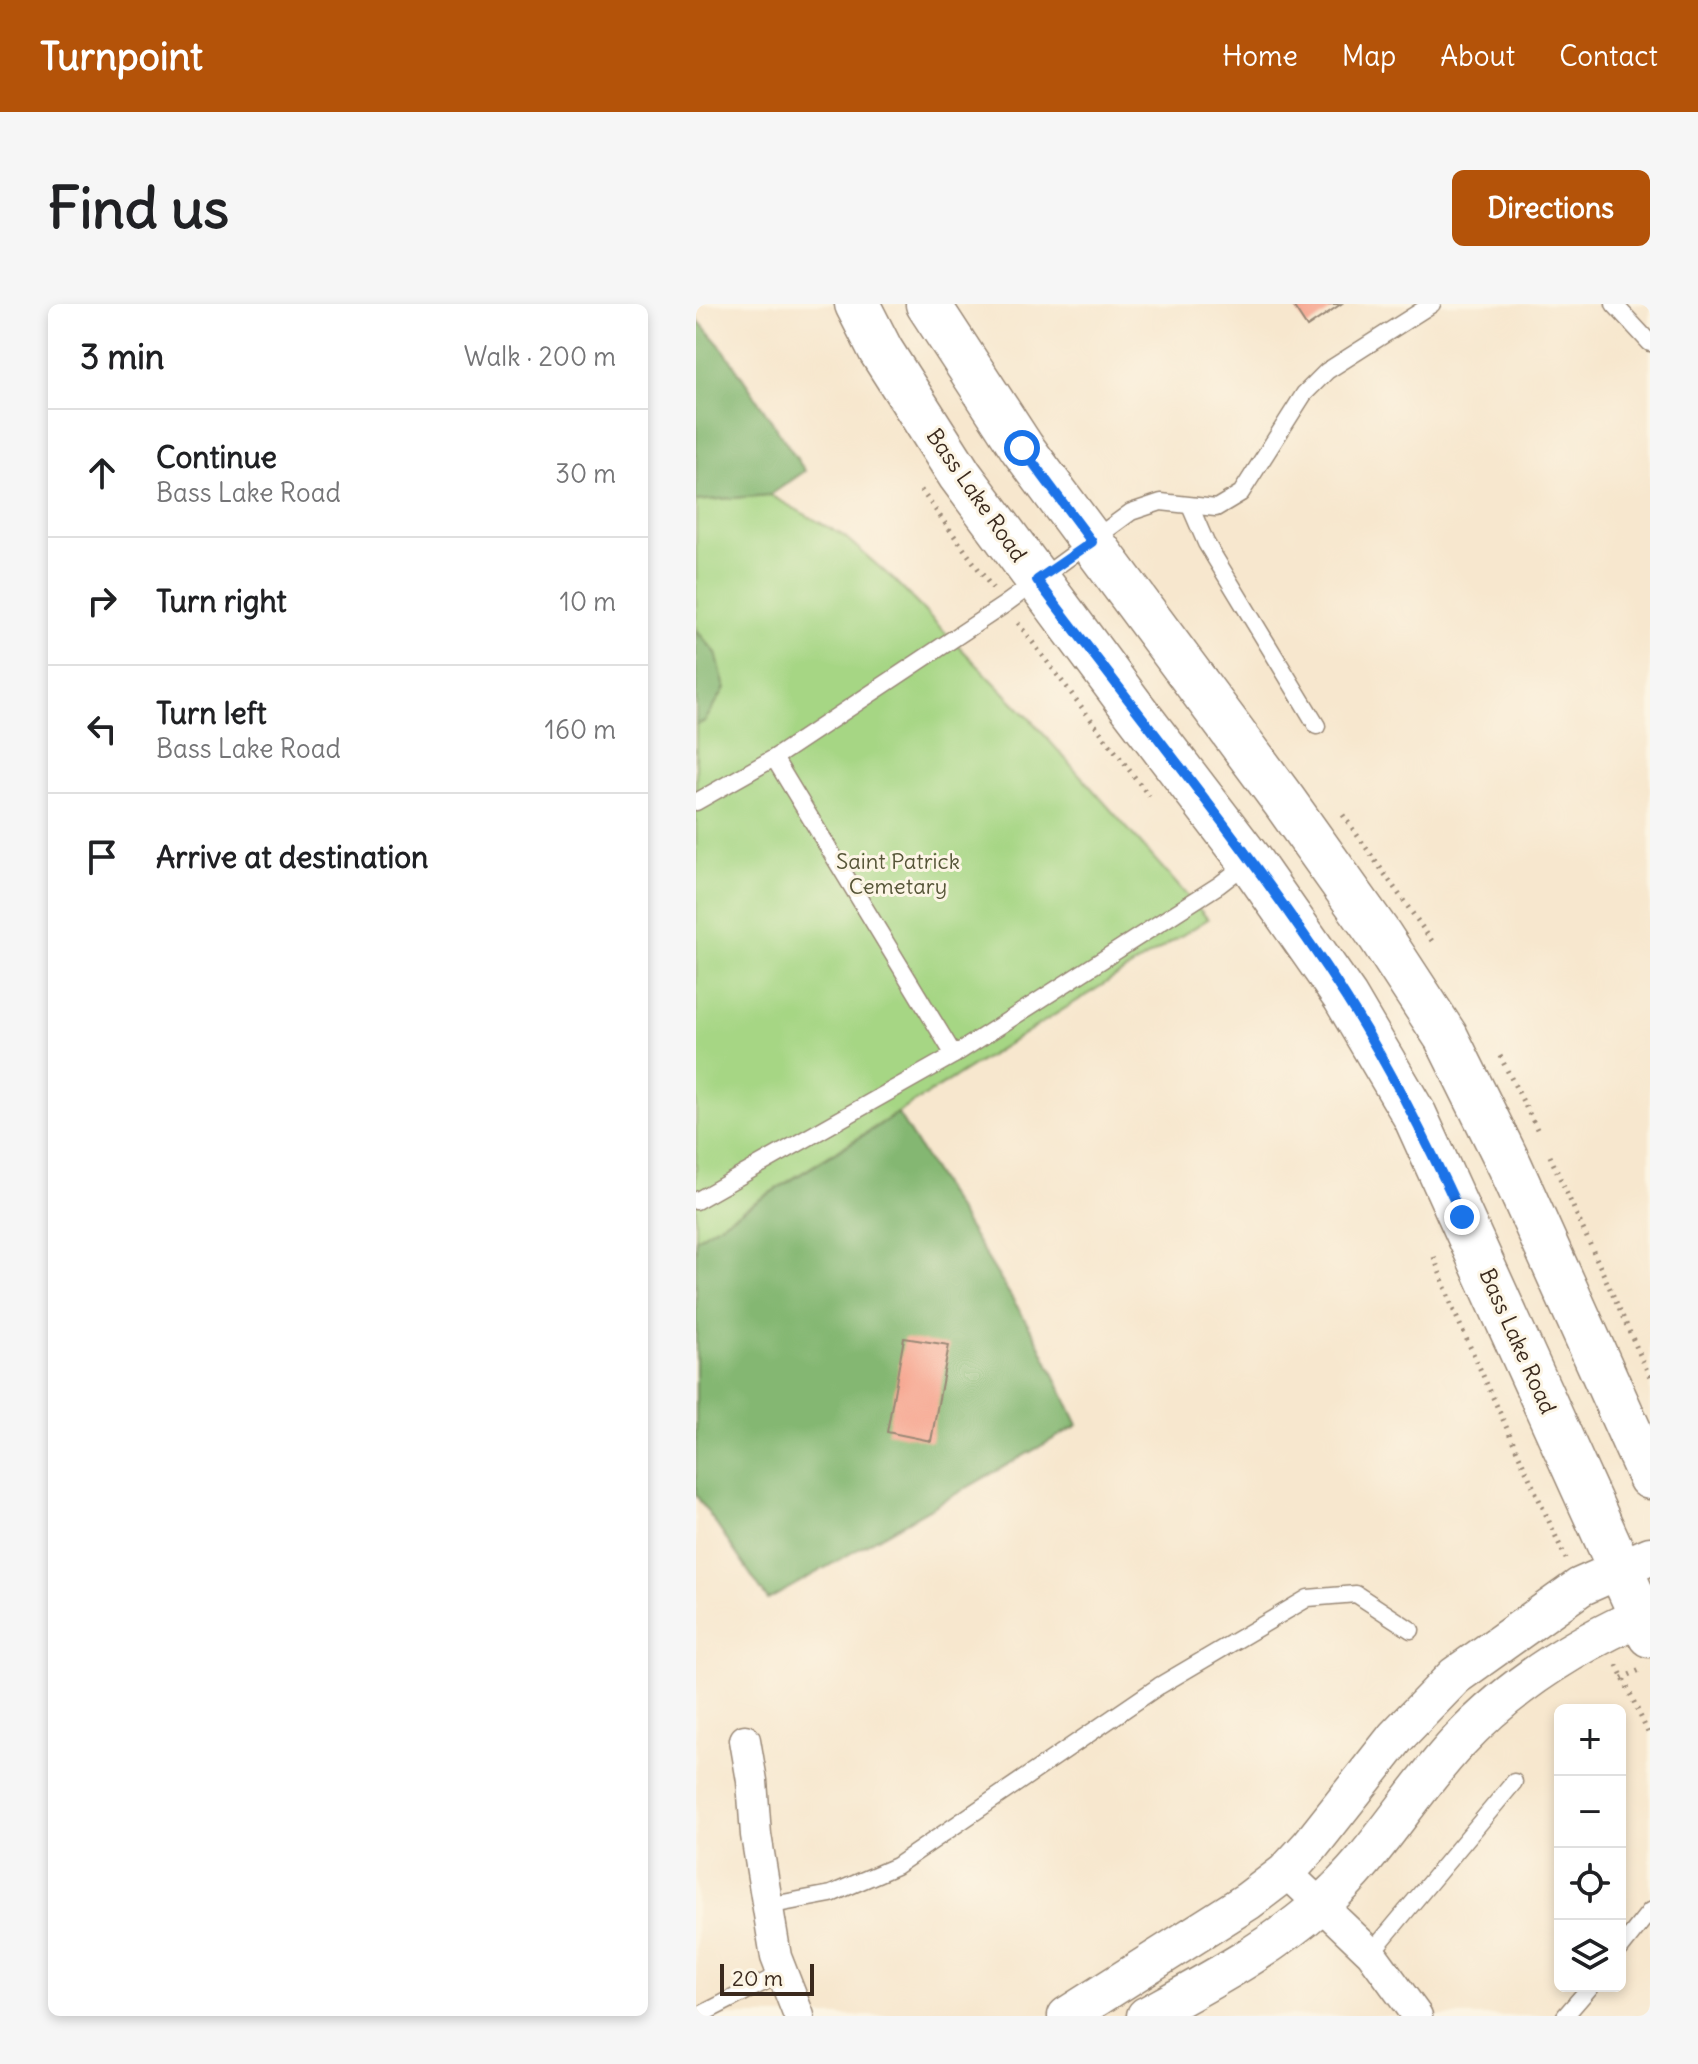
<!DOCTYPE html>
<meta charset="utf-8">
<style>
:root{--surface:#fff;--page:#f6f6f6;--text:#202124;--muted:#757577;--line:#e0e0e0;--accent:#b45309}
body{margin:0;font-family:Delius,sans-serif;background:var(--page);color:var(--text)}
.controls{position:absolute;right:24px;bottom:24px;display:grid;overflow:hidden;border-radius:12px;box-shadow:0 4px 12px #0003}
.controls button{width:72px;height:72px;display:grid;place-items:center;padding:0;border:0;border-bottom:2px solid var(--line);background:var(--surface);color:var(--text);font:40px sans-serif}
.scale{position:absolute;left:24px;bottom:20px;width:94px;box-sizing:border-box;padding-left:8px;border:4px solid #3b2a1e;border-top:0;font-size:22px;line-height:28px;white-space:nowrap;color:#3b2a1e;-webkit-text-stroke:6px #fcf5e5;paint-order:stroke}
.stop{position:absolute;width:24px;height:24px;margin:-18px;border:6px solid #1a73e8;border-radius:50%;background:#fff}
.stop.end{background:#1a73e8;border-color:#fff;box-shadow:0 2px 8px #0008}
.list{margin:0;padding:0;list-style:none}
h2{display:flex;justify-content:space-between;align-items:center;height:104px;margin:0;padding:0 32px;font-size:34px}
h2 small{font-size:26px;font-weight:400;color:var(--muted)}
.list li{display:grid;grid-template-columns:52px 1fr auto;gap:24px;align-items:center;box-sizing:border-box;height:128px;padding:0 32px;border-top:2px solid var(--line)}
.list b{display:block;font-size:30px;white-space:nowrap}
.list p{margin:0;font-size:26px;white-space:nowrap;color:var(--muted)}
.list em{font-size:26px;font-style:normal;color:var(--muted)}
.icon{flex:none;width:44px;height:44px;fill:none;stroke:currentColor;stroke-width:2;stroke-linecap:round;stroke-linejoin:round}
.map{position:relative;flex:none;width:954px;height:1712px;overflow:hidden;border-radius:12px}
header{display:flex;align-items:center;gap:48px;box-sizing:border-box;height:112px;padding:0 40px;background:var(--accent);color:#fff}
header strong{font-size:38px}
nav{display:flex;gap:44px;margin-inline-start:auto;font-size:28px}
.intro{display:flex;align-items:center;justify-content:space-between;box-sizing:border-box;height:192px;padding:0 48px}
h1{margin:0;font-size:56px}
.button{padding:20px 36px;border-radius:12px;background:var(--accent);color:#fff;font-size:28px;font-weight:700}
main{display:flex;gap:48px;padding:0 48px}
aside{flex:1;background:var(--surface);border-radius:12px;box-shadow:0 4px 12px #0003}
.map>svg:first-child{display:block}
.green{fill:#a6d684;stroke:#708051;stroke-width:2}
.forest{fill:#84b772;stroke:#607048;stroke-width:2}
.building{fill:#f6a690}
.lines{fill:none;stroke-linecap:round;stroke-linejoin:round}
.service-casing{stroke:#998876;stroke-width:19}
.minor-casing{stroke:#998876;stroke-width:33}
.tertiary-casing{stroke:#998876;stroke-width:41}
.secondary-casing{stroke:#998876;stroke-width:47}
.path{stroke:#998876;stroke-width:5;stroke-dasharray:2 6;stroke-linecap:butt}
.service{stroke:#fff;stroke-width:16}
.minor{stroke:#fff;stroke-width:30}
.tertiary{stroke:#fff;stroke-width:38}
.secondary{stroke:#fff;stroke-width:44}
.route{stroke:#1a73e8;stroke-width:10}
.labels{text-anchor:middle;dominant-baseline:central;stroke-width:6;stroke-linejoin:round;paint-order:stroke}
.street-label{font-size:22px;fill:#3b2a1e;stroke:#fcf5e5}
.park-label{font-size:22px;fill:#565538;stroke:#fcf5e5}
</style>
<header>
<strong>Turnpoint</strong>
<nav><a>Home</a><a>Map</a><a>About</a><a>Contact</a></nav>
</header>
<div class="intro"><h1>Find us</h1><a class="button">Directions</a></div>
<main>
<aside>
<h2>3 min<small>Walk · 200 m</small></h2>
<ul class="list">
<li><svg class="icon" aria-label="ahead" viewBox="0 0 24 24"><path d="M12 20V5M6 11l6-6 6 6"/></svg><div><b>Continue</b><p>Bass Lake Road</p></div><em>30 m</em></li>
<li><svg class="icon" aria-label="right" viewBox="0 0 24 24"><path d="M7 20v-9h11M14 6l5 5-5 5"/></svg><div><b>Turn right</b></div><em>10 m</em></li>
<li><svg class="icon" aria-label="left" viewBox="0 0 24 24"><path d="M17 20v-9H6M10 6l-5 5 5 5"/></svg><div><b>Turn left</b><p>Bass Lake Road</p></div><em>160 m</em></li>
<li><svg class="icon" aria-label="arrive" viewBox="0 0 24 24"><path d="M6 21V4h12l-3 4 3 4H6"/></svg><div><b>Arrive at destination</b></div></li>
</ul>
</aside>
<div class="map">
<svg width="954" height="1712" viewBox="0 0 954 1712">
<rect width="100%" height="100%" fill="#fcf5e5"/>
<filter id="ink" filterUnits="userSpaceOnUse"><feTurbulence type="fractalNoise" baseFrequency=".0125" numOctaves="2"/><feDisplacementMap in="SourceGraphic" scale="16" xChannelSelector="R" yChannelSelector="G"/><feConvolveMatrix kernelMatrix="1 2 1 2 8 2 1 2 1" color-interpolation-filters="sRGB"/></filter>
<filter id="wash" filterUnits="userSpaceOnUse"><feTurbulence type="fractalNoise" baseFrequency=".006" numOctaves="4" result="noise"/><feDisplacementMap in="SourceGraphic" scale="32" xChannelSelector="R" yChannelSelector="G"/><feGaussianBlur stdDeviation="1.8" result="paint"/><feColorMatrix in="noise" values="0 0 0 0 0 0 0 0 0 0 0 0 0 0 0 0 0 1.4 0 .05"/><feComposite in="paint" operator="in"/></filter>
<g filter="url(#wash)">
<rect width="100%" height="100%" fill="#f7e7ce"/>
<polygon class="green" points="74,191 148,232 197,275 335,416 512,615 0,935 0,421 9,417 20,349 0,326 0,197"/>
<g class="forest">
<polygon points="0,14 28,46 109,167 74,191 0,197"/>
<polygon points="0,326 20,349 29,384 9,417 0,421"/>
<polygon points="202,810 340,1033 382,1121 72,1296 0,1191 0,935"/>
</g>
<g id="blocks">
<g class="building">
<polygon points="596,0 645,0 611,23"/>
<polygon points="208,1034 253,1041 235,1137 191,1128"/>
</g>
</g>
</g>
<g filter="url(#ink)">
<use href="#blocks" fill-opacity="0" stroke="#998876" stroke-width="2"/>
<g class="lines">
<g class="service-casing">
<g id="service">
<polyline points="918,0 954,39"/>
<polyline points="494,202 510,239 621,422"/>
<polyline points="78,454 258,751"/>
<polyline points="0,498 78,454 308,301 435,208 465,198 520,204 545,189 608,90 631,67 736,0"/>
<polyline points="0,897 258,751 523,581 554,557"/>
<polyline points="71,1602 135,1590 200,1562 463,1382 612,1294 660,1290 715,1326"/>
<polyline points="924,1645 954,1607"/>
<polyline points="675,1649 818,1478"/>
<polyline points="2,1712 86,1669"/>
<polyline points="869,1712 895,1682"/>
</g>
</g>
<g class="minor-casing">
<g id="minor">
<polyline points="49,1436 56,1477 60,1531 80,1653 103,1712"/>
<polyline points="590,1568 675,1649 721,1712"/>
</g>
</g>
<g class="tertiary-casing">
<g id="tertiary">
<polyline points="371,1712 552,1597 590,1568 614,1542 700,1433 759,1372 884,1283 954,1252"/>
<path d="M450,1712C510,1679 573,1646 625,1600C679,1554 714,1489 763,1437C815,1381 884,1338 954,1308"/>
</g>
</g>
<g class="secondary-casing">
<g id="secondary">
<polyline points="161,0 185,47 264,171 437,404 554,557 649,693 719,812 954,1331"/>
<polyline points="232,0 326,144 588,497 684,632 750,733 814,862 954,1173"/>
</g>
</g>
<g class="path">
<polyline points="225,186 297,285"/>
<polyline points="322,319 453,492"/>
<polyline points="647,511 736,637"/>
<polyline points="804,752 843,829"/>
<polyline points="854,852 954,1073"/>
<polyline points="738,953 757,1005 870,1255"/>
<polyline points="921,1361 954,1433"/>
<polyline points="926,1374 944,1366"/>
</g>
<use href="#service" class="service"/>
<use href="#minor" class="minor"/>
<use href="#tertiary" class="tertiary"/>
<use href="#secondary" class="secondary"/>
</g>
</g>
<g class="lines" filter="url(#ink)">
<path class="route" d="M326,144L396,238L341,276C444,414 556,548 649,692C694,763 731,837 766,913"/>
</g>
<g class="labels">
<g class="street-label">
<text transform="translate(281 191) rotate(55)">Bass Lake Road</text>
<text transform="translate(822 1037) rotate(66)">Bass Lake Road</text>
</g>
<g class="park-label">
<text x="202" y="557">Saint Patrick<tspan x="202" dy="25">Cemetary</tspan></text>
</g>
</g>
</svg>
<div class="controls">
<button>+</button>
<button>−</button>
<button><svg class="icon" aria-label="locate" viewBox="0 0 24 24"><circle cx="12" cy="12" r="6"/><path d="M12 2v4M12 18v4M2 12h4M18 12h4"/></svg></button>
<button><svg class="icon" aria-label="layers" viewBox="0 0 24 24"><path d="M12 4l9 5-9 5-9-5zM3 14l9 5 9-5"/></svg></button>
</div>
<div class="scale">20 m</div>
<div class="stop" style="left:326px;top:144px"></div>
<div class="stop end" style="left:766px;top:913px"></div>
</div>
</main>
